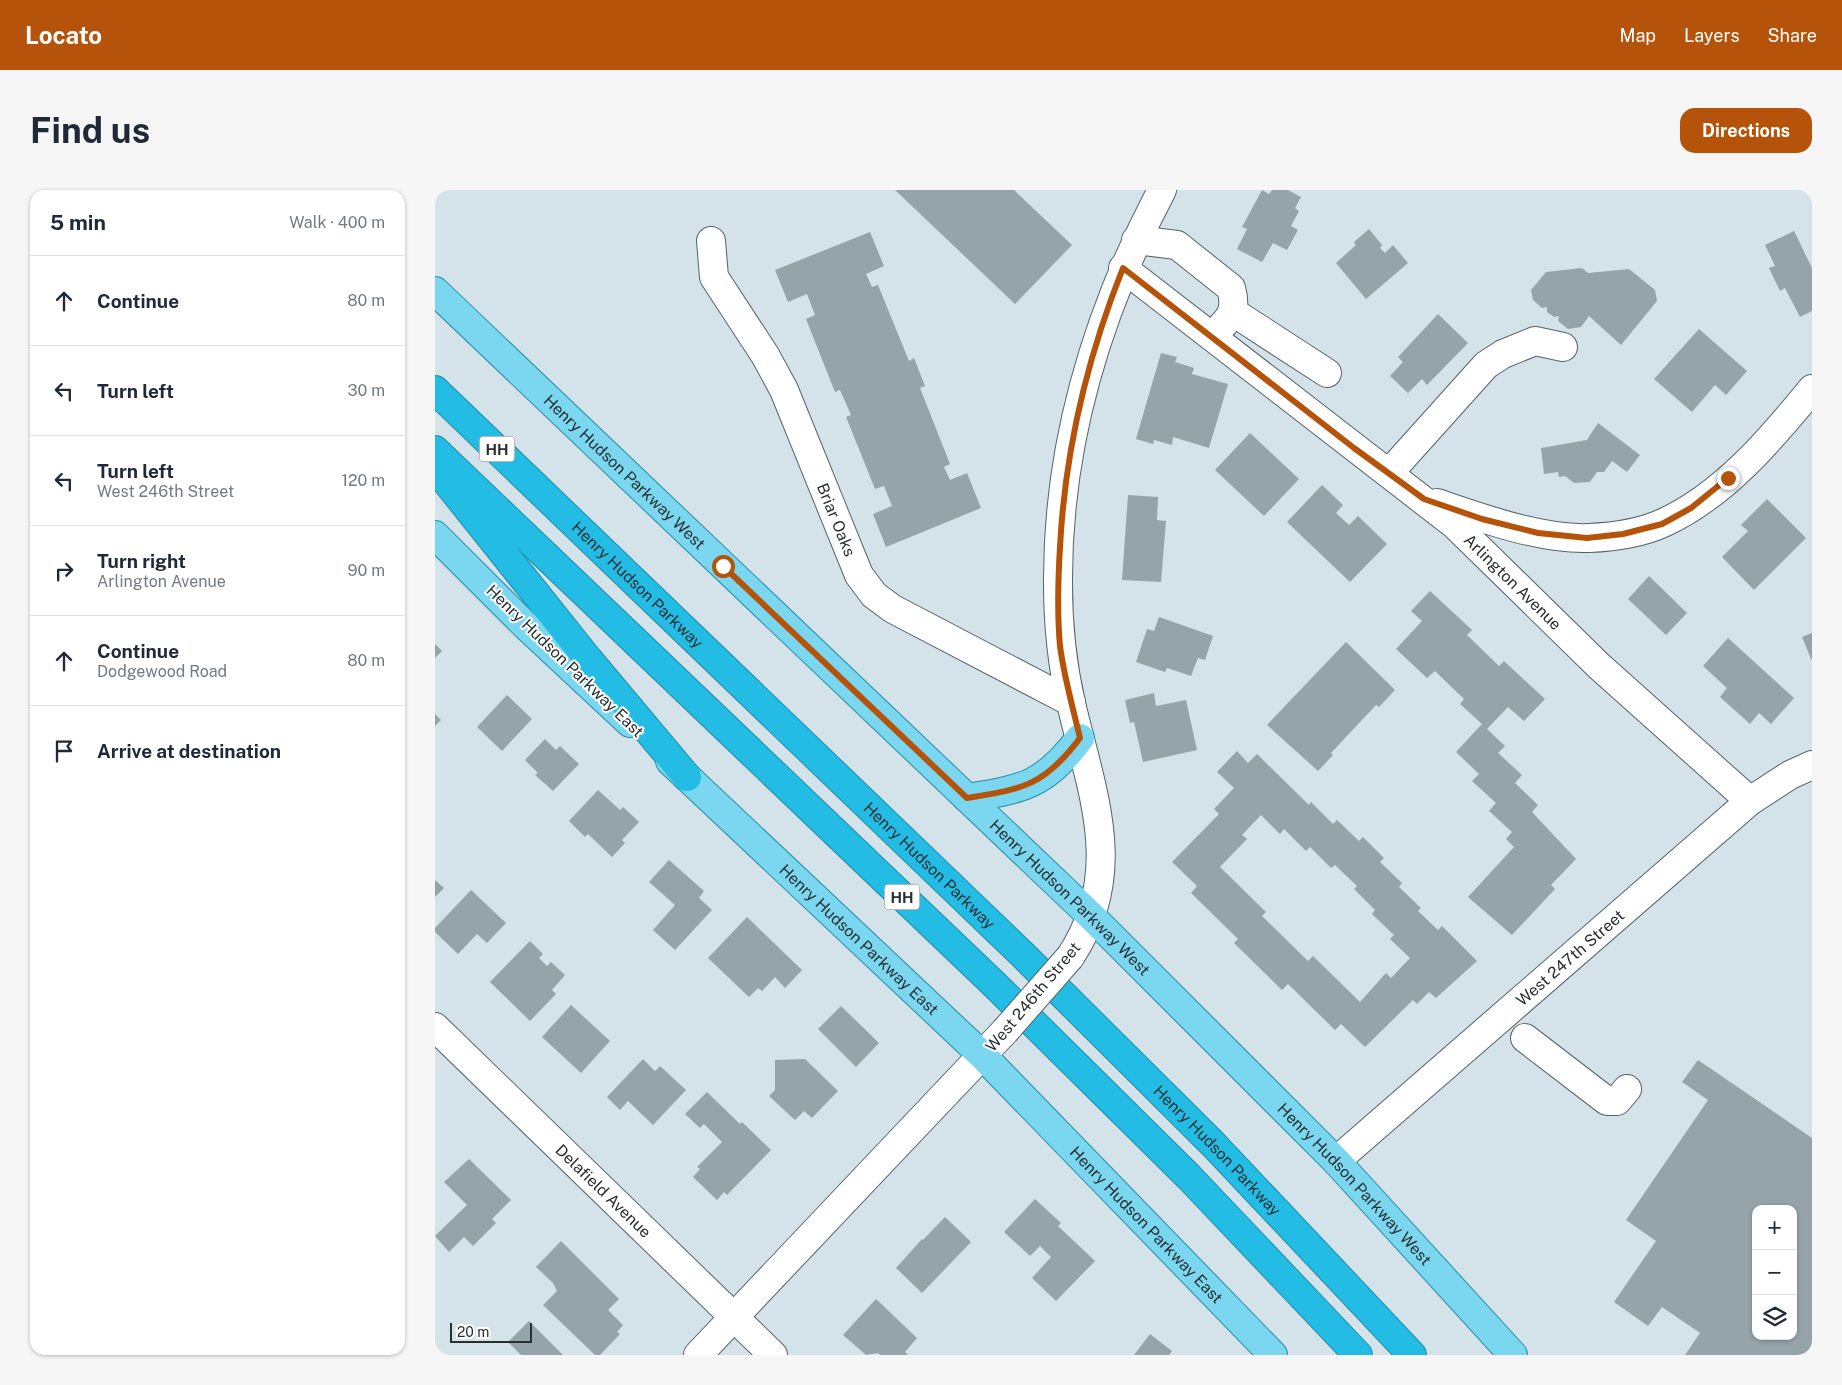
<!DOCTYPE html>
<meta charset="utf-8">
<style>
:root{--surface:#fff;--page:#f6f6f7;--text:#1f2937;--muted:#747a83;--line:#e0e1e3;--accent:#b45309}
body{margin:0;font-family:"Public Sans",sans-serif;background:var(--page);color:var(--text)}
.controls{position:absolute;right:15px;bottom:15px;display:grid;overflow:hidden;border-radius:10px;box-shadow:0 1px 4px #0004}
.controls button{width:45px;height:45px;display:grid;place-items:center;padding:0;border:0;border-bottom:1px solid var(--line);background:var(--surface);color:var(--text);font:25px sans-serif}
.scale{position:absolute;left:15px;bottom:12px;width:82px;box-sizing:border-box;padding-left:5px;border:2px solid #292f31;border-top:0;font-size:14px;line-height:18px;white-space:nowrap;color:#292f31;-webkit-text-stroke:4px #fff;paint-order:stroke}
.stop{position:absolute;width:15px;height:15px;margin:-11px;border:4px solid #b45309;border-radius:50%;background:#fff}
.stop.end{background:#b45309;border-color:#fff;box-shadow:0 1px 5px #0008}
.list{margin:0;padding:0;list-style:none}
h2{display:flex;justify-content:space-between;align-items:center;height:65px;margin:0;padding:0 20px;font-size:21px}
h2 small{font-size:16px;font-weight:400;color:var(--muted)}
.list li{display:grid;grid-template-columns:32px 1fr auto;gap:15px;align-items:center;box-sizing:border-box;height:90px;padding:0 20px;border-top:1px solid var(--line)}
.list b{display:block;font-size:19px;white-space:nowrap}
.list p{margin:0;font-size:16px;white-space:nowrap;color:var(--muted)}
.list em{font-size:16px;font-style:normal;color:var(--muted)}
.icon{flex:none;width:28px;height:28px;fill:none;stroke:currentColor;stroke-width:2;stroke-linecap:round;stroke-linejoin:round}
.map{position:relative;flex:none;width:1377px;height:1165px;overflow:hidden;border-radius:15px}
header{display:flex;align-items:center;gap:30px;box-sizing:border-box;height:70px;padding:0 25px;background:var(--accent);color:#fff}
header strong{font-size:24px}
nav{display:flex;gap:28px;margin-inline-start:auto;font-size:18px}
.intro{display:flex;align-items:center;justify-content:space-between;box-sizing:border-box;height:120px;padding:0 30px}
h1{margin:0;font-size:35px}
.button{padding:12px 22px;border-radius:15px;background:var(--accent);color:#fff;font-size:18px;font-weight:700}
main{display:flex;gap:30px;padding:0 30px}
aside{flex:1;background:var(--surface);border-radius:15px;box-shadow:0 1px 4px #0004}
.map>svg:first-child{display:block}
.building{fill:#94a4a9;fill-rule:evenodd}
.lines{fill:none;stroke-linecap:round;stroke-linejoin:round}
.minor-casing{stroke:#556368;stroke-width:30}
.major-casing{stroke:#248ba5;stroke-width:30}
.highway-casing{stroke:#248ba5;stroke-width:30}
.minor{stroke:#fff;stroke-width:28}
.major{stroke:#7ad7ef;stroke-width:28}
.highway{stroke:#22bce4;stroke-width:28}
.minor-bridge-casing{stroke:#556368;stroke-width:30;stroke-linecap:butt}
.minor-bridge{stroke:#fff;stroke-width:28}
.route{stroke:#b45309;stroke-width:6}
.labels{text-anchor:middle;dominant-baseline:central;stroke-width:4;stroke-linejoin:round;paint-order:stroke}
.shield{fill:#fff;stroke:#696d6f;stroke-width:1}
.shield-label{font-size:15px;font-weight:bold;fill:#292f31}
.street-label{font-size:16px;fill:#292f31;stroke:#fff}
</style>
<header>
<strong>Locato</strong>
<nav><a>Map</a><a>Layers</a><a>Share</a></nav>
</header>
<div class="intro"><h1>Find us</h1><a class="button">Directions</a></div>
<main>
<aside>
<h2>5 min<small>Walk · 400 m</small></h2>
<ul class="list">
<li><svg class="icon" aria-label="ahead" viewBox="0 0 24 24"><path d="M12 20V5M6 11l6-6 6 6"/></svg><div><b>Continue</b></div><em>80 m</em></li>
<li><svg class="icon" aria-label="left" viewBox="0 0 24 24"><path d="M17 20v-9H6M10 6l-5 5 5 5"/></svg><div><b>Turn left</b></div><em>30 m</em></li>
<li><svg class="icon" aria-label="left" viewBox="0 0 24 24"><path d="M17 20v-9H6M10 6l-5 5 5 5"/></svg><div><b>Turn left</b><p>West 246th Street</p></div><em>120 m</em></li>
<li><svg class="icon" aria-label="right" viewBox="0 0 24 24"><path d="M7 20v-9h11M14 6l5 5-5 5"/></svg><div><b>Turn right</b><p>Arlington Avenue</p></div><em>90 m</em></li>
<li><svg class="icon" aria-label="ahead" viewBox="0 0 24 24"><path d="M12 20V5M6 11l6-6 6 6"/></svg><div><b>Continue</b><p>Dodgewood Road</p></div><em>80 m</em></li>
<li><svg class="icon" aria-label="arrive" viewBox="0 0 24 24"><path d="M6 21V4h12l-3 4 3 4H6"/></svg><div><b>Arrive at destination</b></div></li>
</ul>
</aside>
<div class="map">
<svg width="1377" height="1165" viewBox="0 0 1377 1165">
<rect width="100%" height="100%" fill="#d3e3e9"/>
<g class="building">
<polygon points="460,0 579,0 637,55 580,114"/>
<polygon points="827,0 834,4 837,0 853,0 866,7 860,18 864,21 856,36 863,40 852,60 838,53 827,72 802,59 812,39 807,37"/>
<polygon points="934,39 947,55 945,58 950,63 958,55 973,73 931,109 901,73 921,55 919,52"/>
<polygon points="1359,41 1377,78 1377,121 1365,127 1350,98 1345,101 1334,78 1340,76 1330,55"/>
<polygon points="435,42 449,76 431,84 437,97 443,95 474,171 479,168 490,196 485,198 515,274 509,277 515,290 532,283 546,318 451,357 438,324 457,316 449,296 440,299 411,227 416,225 405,200 400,202 371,129 380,125 372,104 353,112 340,80"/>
<polygon points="1147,78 1153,83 1194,79 1220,100 1222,111 1186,155 1154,126 1146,137 1133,139 1123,131 1124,126 1119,127 1112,122 1112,117 1107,118 1098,110 1096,100 1111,82"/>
<polygon points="1003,124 1033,153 992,195 987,189 973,203 955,186 968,172 963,167"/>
<polygon points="1264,139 1312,181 1291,205 1280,195 1257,222 1219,189"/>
<polygon points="726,163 742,167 740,172 759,178 757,184 793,194 774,258 738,247 737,255 719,250 718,254 701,249"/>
<polygon points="1163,233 1205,265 1192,282 1177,271 1169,282 1162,282 1155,292 1139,293 1130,286 1124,287 1123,282 1109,284 1106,258 1152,250"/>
<polygon points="815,243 864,289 829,326 780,280"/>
<polygon points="887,295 908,315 901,323 914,335 923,326 952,354 915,392 852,332"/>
<polygon points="693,305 723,307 722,330 731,331 726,392 687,390"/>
<polygon points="1332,309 1371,348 1319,400 1287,367 1313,341 1306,335"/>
<polygon points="1214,386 1252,423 1231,445 1193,409"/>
<polygon points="995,401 1037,440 1032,445 1064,476 1069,471 1110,509 1089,531 1073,517 1052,539 1070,556 1063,563 1087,585 1080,593 1103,615 1097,622 1141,669 1116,695 1120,699 1077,745 1033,707 1079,657 1071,649 1077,642 1054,621 1061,613 1037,591 1044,584 1021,562 1047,534 1025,514 1029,509 1000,481 992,488 961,459 987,431 976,421"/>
<polygon points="724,427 778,446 770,470 763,468 756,486 732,478 730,482 701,472 712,439 719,441"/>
<polygon points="1377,443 1377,471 1367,447"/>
<polygon points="1293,448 1359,508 1336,534 1324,523 1315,534 1285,507 1292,498 1268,476"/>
<polygon points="911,452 960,500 944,517 941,515 896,563 898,565 883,581 832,535"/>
<polygon points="0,454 7,461 0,468"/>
<polygon points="719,503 721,516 751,510 762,560 708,572 699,532 695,533 690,510"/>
<polygon points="72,505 97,529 67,561 42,537"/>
<polygon points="0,524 6,530 0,536"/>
<polygon points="110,549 121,560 125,556 144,574 118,601 100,585 103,583 90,570"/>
<path d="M802,561L813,573L822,564L874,615L876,612L898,634L902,630L924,651L928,647L949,668L945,672L967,693L964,697L986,718L983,721L1003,740L1007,736L1042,771L1001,808L994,802L982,814L978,810L930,857L906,834L900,840L853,794L847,800L799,753L803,749L756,703L762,696L737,672L784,624L779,619L799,598L782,582ZM826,625L845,644L849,639L871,661L875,657L896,678L900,675L922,696L919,699L940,720L937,724L959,745L955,749L975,768L956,788L951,783L925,812L878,766L873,771L827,726L831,722L785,677L812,649L807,645Z"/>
<polygon points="163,600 185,620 188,617 204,632 187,650 190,653 177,667 153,644 150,647 134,631"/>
<polygon points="234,670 269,701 264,708 277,720 240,760 218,740 240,715 214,692"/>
<polygon points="0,690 9,698 0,707"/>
<polygon points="36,700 71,733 52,753 42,744 23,764 0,742 0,738"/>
<polygon points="312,727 367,780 350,798 340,787 327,801 323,798 314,807 273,768"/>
<polygon points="95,751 108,764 104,768 112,776 116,772 130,785 117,800 121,804 95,831 55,792"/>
<polygon points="136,815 175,851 146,883 107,847"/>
<polygon points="406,816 444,853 421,877 383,839"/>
<polygon points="208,869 220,881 225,876 251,900 218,935 193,911 185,920 172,907"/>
<polygon points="370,869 403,901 377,928 369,921 360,930 334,906 340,900 340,870"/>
<path d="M1263,870L1377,948V1165H1250L1265,1143L1227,1117L1213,1136L1179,1112L1221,1051L1191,1030L1273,910L1247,892ZM1321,1019H1358V1146H1321Z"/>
<polygon points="272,902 305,934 307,932 336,960 292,1005 289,1002 282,1010 258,987 265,979 262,977 287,952 269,934 265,938 250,924"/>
<polygon points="34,969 76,1010 57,1029 61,1033 38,1056 29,1047 14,1062 0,1046 32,1015 9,992"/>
<polygon points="600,1009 626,1033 623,1036 660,1071 621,1111 597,1088 616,1067 605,1056 595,1066 569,1042"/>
<polygon points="510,1027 536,1052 487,1103 461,1078 487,1049 488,1050"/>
<polygon points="126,1051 184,1109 173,1120 188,1135 182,1142 185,1144 165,1165 160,1165 108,1115 122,1101 118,1093 101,1077"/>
<polygon points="441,1109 482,1148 470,1162 473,1165 445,1165 443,1163 431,1165 408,1145"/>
<polygon points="94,1131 128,1165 86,1165 73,1152"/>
<polygon points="715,1144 737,1161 734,1165 699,1165"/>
</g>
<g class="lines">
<g class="minor-casing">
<g id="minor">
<path d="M701,50L742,55L796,98C803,123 794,129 777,146"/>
<path id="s1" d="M276,51L279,87L330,165L349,200L424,385L439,405L458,419L636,512"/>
<path id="s2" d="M688,78L1020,335L1164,476L1315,611"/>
<polyline points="798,122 892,183"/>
<polyline points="954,283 1051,175 1068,164 1100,151 1128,157"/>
<path d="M1002,313C1046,328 1107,350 1154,348C1178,347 1206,343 1228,333C1288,306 1336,249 1377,199"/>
<path d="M635,767C692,682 656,601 636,513C627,474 623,434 623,394C622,254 662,123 727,0"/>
<path id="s3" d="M0,837L338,1165"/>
<polyline points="1090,848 1172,911 1182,911 1192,899"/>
<path id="s4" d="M901,971L1315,611L1355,585L1377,575"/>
<polyline points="263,1165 570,841"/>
</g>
</g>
<g class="major-casing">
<g id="major">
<path id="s5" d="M0,101L656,726L901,971L1078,1165"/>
<polyline points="0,345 90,435 195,533"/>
<path id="s6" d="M235,571L548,866L838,1165"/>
<path d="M532,608C588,599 609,596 645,548"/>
</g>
</g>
<g class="highway-casing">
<g id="highway">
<path id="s7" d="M0,200L589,766L778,954L977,1165"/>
<polyline points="0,260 561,796 754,987 923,1165"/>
<polyline points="10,290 153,469 252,587"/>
</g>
</g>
<use href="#minor" class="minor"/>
<use href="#major" class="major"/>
<use href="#highway" class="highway"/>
<g class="minor-bridge-casing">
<polyline id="minor-bridge" points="570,841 635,767"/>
</g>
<use href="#minor-bridge" class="minor-bridge"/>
</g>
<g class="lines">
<path class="route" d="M288,376L532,608C588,599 609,596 645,548C638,518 629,487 625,456C622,423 623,390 625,357C630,260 652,168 688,78L919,258L989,309L1047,329L1103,343L1152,348L1188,344L1227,334L1256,318L1293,288"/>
</g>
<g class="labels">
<g class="shield">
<rect x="44.5" y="246.5" width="35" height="25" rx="4"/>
<rect x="449.5" y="694.5" width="35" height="25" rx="4"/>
</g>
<g class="shield-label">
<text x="62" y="259">HH</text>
<text x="467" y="707">HH</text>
</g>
<g class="street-label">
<text stroke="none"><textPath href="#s5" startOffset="262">Henry Hudson Parkway West</textPath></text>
<text stroke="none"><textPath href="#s1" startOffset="309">Briar Oaks</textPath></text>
<text stroke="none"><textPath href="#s2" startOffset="501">Arlington Avenue</textPath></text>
<text stroke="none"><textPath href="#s7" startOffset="281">Henry Hudson Parkway</textPath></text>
<text transform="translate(130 471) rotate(44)">Henry Hudson Parkway East</text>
<text stroke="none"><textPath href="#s7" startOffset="686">Henry Hudson Parkway</textPath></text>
<text stroke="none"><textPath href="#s5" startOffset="878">Henry Hudson Parkway West</textPath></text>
<text stroke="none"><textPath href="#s6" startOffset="260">Henry Hudson Parkway East</textPath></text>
<text stroke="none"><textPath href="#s4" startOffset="310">West 247th Street</textPath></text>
<text transform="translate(598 807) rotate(-50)">West 246th Street</text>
<text stroke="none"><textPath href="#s7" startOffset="1091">Henry Hudson Parkway</textPath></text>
<text stroke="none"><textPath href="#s5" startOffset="1282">Henry Hudson Parkway West</textPath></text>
<text stroke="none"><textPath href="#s3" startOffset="235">Delafield Avenue</textPath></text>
<text stroke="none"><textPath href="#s6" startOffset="665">Henry Hudson Parkway East</textPath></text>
</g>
</g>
</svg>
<div class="controls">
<button>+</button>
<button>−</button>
<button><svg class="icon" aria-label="layers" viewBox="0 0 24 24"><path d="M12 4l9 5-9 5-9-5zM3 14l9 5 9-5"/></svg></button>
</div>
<div class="scale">20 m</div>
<div class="stop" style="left:288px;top:376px"></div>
<div class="stop end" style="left:1293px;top:288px"></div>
</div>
</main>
